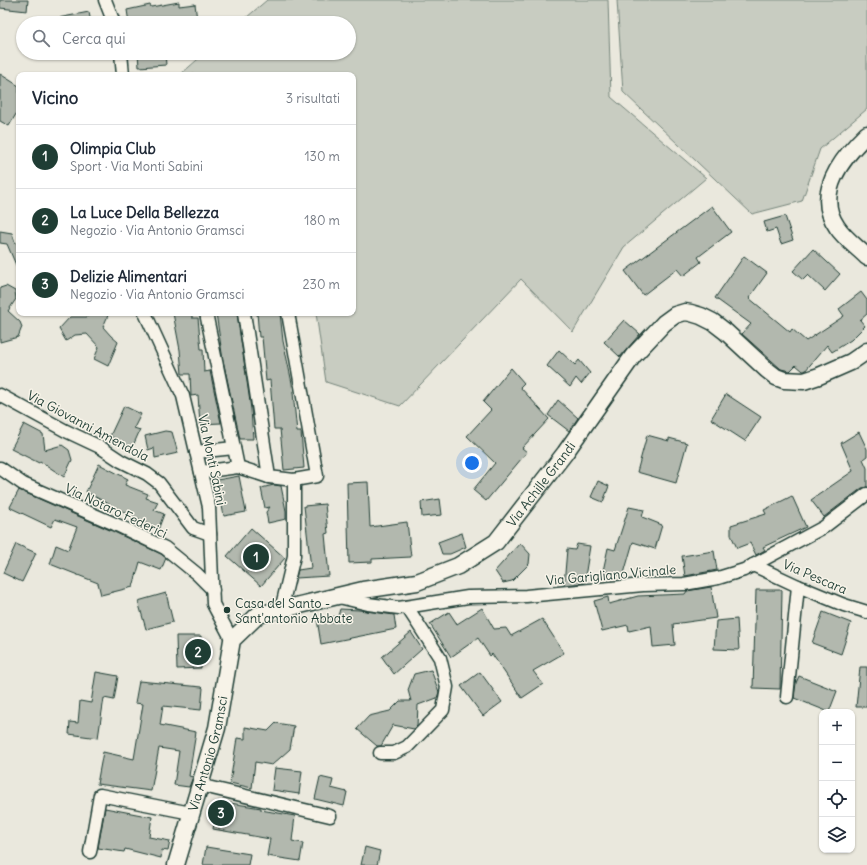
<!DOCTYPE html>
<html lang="it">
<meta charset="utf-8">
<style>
:root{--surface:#fff;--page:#f2f2f3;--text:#1f2937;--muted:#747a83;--line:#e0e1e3;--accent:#1f3d34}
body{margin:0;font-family:Delius,sans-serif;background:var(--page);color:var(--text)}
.controls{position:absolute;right:12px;bottom:12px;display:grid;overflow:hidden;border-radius:8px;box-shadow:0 1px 3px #0004}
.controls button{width:36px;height:36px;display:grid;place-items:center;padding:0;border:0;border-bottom:1px solid var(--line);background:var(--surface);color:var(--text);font:20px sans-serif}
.you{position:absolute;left:472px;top:463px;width:14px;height:14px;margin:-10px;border:3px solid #fff;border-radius:50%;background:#1a73e8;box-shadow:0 0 0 6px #1a73e833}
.badge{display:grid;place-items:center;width:26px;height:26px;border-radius:50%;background:var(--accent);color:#fff;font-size:13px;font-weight:700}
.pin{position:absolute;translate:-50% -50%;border:2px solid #fff;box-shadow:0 1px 4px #0006}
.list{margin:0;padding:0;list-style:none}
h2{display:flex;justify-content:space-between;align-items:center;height:52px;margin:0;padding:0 16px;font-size:17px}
h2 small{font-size:13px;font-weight:400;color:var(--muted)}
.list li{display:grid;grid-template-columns:26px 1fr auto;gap:12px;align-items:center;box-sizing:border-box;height:64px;padding:0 16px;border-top:1px solid var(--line)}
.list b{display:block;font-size:15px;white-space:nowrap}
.list p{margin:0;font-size:13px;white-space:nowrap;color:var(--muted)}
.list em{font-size:13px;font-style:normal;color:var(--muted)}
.icon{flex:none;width:22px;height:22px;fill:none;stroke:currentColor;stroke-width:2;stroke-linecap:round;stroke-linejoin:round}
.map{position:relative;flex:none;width:867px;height:865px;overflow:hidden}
.search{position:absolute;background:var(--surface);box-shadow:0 1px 3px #0004;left:16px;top:16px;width:340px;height:44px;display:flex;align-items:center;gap:10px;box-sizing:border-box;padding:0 14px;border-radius:22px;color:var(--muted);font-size:15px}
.panel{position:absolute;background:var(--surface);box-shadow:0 1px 3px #0004;left:16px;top:72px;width:340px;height:244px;border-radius:8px}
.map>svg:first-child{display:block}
.green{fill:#c8ccc1;stroke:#74847a}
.building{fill:#b2b8ae;stroke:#1f3d34}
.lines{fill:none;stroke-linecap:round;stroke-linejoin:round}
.minor-casing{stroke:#1f3d34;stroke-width:15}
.secondary-casing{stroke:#1f3d34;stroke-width:19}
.minor{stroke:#f7f3e8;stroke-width:12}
.secondary{stroke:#f7f3e8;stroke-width:16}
.poi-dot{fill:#1f3d34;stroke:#f7f3e8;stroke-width:1.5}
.labels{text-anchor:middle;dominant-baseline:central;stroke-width:3;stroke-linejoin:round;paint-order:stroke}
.street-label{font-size:13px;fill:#1f3d34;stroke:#f7f3e8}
.poi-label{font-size:13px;fill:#1f3d34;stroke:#f7f3e8;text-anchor:start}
</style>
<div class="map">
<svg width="867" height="865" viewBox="0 0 867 865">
<rect width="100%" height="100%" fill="#eae8dd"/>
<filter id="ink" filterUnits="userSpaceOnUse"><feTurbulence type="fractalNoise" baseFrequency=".025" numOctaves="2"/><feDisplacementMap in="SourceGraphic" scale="8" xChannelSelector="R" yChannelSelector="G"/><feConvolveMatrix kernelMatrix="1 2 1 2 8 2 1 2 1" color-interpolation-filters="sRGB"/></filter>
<g filter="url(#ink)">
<g class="green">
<polygon points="267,0 608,0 611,97 706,178 624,247 573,332 521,279 400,406 326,382 316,313 353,313 353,75 181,74 205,53 349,53 349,23 240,23"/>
<polygon points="617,0 867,0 867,109 820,149 802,201 752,214 623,92"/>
</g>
<g class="building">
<polygon points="0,0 28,0 27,11 0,8"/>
<polygon points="179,2 179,6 195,4 197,20 183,21 183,23 129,23 127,10 150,5 151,7"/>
<polygon points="89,12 91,23 59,23 58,18"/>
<polygon points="138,53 165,53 166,65 139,67"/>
<polygon points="0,74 19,86 19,109 9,126 0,121"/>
<polygon points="712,206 731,232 698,257 701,262 683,276 677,269 643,295 625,271"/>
<polygon points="785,216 793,240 781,244 776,229 767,232 764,222"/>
<polygon points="0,231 12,233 15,242 19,245 19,272 7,244 0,243"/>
<polygon points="813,249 840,274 825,291 808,275 803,280 793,271"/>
<polygon points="744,256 767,273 749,298 790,332 792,329 806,341 844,316 839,309 861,292 867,300 867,314 860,320 865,326 851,340 832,352 827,345 805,371 803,371 796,365 790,371 781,369 742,334 751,324 715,298"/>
<polygon points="6,286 15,291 16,299 8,311 20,322 22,327 18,337 0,342 0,288"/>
<polygon points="89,313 109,313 103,327 111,336 118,342 108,366 94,359 99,347 87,334 75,335 66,341 59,329 70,317 87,317"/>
<polygon points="173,313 192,313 192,318 198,318 201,349 203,349 204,372 210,371 221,423 200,424 198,395 191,396 190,374 182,374 180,350"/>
<polygon points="216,313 237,313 251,409 253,439 240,439 223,360"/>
<polygon points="257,313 280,313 283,341 292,383 297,432 301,432 304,468 284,470 280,429 274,429 270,380 266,381 262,337 259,337"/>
<polygon points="624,320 640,334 620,357 604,342"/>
<polygon points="559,350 575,365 579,360 590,373 581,384 576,378 570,387 547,366"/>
<polygon points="511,368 524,383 520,387 549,419 522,448 527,452 486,501 473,490 495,463 467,436 491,410 483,402"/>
<polygon points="726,394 761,417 745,441 711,419"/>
<polygon points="558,400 578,418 569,431 548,415"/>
<polygon points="124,406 141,414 134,428 140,430 132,448 110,436"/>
<polygon points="24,424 43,434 45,450 62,445 69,450 72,460 64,477 40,461 39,463 11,449"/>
<polygon points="165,431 172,432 178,453 155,458 154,448 148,450 145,436"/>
<polygon points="859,432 867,449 867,456 863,459 867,468 867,487 862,488 824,517 811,500 853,471 841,443"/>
<polygon points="647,435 669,441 669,438 687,443 676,483 637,472"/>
<polygon points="99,464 128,479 125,485 148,494 146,498 158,502 154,510 164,514 158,530 86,492"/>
<polygon points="239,476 246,512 224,516 217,480"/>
<polygon points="598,481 609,486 603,502 591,497"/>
<polygon points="368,482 370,527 407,522 411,557 372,559 372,562 349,563 347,483"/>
<polygon points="274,485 281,486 286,511 286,519 268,523 266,512 270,507 265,508 261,488"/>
<polygon points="19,490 112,531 161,554 166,558 161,570 140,562 133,587 101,595 98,583 50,564 56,545 68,550 77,527 55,519 51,527 11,508 10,507"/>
<polygon points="792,496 806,527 763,547 765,550 756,555 750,543 737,548 731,535 731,525 766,514 764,510"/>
<polygon points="440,499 442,515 422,517 421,502"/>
<polygon points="325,504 328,533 325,534 329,576 296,578 298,570 311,568 304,506"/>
<polygon points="629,507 644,510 642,517 662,525 655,549 633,542 623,577 603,571 608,548 615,550"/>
<polygon points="251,528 285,558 261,586 227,556"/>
<polygon points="462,533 466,547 450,554 442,554 438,542"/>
<polygon points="520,543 530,554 529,564 512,581 503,583 495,571"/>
<polygon points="16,544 36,553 22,582 3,573"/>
<polygon points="577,544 590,546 584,583 564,585 567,549 575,550"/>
<polygon points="714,551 717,570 685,576 682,556"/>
<polygon points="711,587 716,618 673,624 675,645 653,647 651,626 629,631 628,625 602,631 594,601 608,597 609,604 638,596 685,594 687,591"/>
<polygon points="756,590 782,590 780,689 753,688"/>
<polygon points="166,593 173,622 146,629 138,601"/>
<polygon points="482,608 494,629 506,628 511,636 542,619 564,653 533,671 543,684 522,698 492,654 490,656 478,638 451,657 430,624 449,612 457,624"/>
<polygon points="340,609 359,610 394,615 396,629 321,644 317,619 338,616"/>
<polygon points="823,612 851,623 841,654 812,643"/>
<polygon points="737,619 739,650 714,649 716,621"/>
<polygon points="411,632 422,649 394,674 382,657"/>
<polygon points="176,636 201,636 201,668 177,669"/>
<polygon points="860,667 867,667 867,707 856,707"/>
<polygon points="431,670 439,692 437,698 418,705 417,726 414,729 393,725 381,746 377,746 357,729 369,716 390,711 400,701 411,701 408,690 414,674"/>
<polygon points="96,672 118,676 114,700 104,698 98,738 69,734 70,722 78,723 80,701 91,703"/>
<polygon points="480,672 502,702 483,716 461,686"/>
<polygon points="799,676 837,691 829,712 794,698 796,683"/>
<polygon points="139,681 202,687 203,688 201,710 163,706 160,725 196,732 189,776 193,777 189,787 174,785 179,751 159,748 151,791 97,784 103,752 134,759 143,704 135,703"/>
<polygon points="276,723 294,726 290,749 272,765 255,762 252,788 230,783 237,738 245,739 245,727 268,731"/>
<polygon points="275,768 302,771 299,794 272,790"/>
<polygon points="320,777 333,780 331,788 347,792 344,806 315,799"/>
<polygon points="218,801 261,808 261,810 295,816 292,841 303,843 300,861 267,856 270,839 213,829"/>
<polygon points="105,808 152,817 149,837 170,841 168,851 162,850 161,858 125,849 124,852 98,848"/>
<polygon points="206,847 250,854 248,865 203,865"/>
<polygon points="365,847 380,851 377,865 361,865"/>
</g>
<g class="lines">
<g class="minor-casing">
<g id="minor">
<polyline points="105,0 114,23"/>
<polyline points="121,53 123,75"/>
<polyline points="145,313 183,396 209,507 213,604 232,640"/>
<polyline points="206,313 238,467 269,477"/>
<polyline points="244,313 269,477 294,480 317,476 288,313"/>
<polyline points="0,395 66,431 100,447 121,461 147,474 159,483 193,528 210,534"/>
<polyline points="196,452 234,448"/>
<polyline points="0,468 23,484 115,524 165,548 197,574 213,590"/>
<polyline points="201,472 238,467"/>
<polyline points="753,565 798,586 844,605 867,612"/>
<polyline points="339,597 368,604 399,608 468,597 526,596 643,585 684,584 718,578 744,570 824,527 867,494"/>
<polyline points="281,610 294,556 294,480"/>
<polyline points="787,697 798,586"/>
<polyline points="380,753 394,753 407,747 443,710 447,687 440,658 407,607"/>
<polyline points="199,785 330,816"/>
<polyline points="90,852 100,795 191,813"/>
</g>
</g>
<g class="secondary-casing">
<g id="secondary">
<path d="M867,134C843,157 813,193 837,227C845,239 857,247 867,257"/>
<path id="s1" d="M176,865L217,728L232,640L258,615L363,590L417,582L458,566L496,542L565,453L633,356L664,323L675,315L685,312L691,313L701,316L713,322L726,332L767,370L776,377L784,380L804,381L819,376L851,362L867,351"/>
</g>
</g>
<use href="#minor" class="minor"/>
<use href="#secondary" class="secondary"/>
</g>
</g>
<circle class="poi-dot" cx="227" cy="610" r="4"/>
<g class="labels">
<g class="street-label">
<text transform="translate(88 426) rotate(28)">Via Giovanni Amendola</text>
<text transform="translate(212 460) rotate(78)">Via Monti Sabini</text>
<text stroke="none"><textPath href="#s1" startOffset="593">Via Achille Grandi</textPath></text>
<text transform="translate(116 511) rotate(25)">Via Notaro Federici</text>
<text transform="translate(611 575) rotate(-5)">Via Garigliano Vicinale</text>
<text transform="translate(815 577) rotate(23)">Via Pescara</text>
<text stroke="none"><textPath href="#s1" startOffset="116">Via Antonio Gramsci</textPath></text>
</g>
<g class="poi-label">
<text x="235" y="603">Casa del Santo -<tspan x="235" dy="15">Sant'antonio Abbate</tspan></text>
</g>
</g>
</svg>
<div class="controls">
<button>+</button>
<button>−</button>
<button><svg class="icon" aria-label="locate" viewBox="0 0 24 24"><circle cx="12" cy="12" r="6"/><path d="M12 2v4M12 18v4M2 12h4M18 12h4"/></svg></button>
<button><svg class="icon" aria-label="layers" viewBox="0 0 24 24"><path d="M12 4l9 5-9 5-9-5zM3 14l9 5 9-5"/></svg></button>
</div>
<div class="you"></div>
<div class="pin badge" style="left:256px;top:557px">1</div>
<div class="pin badge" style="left:198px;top:652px">2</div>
<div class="pin badge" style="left:221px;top:813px">3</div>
<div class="search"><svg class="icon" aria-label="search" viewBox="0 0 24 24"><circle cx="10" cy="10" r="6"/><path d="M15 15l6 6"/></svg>Cerca qui</div>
<section class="panel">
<h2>Vicino<small>3 risultati</small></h2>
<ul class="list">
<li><span class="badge">1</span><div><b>Olimpia Club</b><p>Sport · Via Monti Sabini</p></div><em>130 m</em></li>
<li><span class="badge">2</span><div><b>La Luce Della Bellezza</b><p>Negozio · Via Antonio Gramsci</p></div><em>180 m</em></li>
<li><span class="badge">3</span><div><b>Delizie Alimentari</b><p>Negozio · Via Antonio Gramsci</p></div><em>230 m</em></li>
</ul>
</section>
</div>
